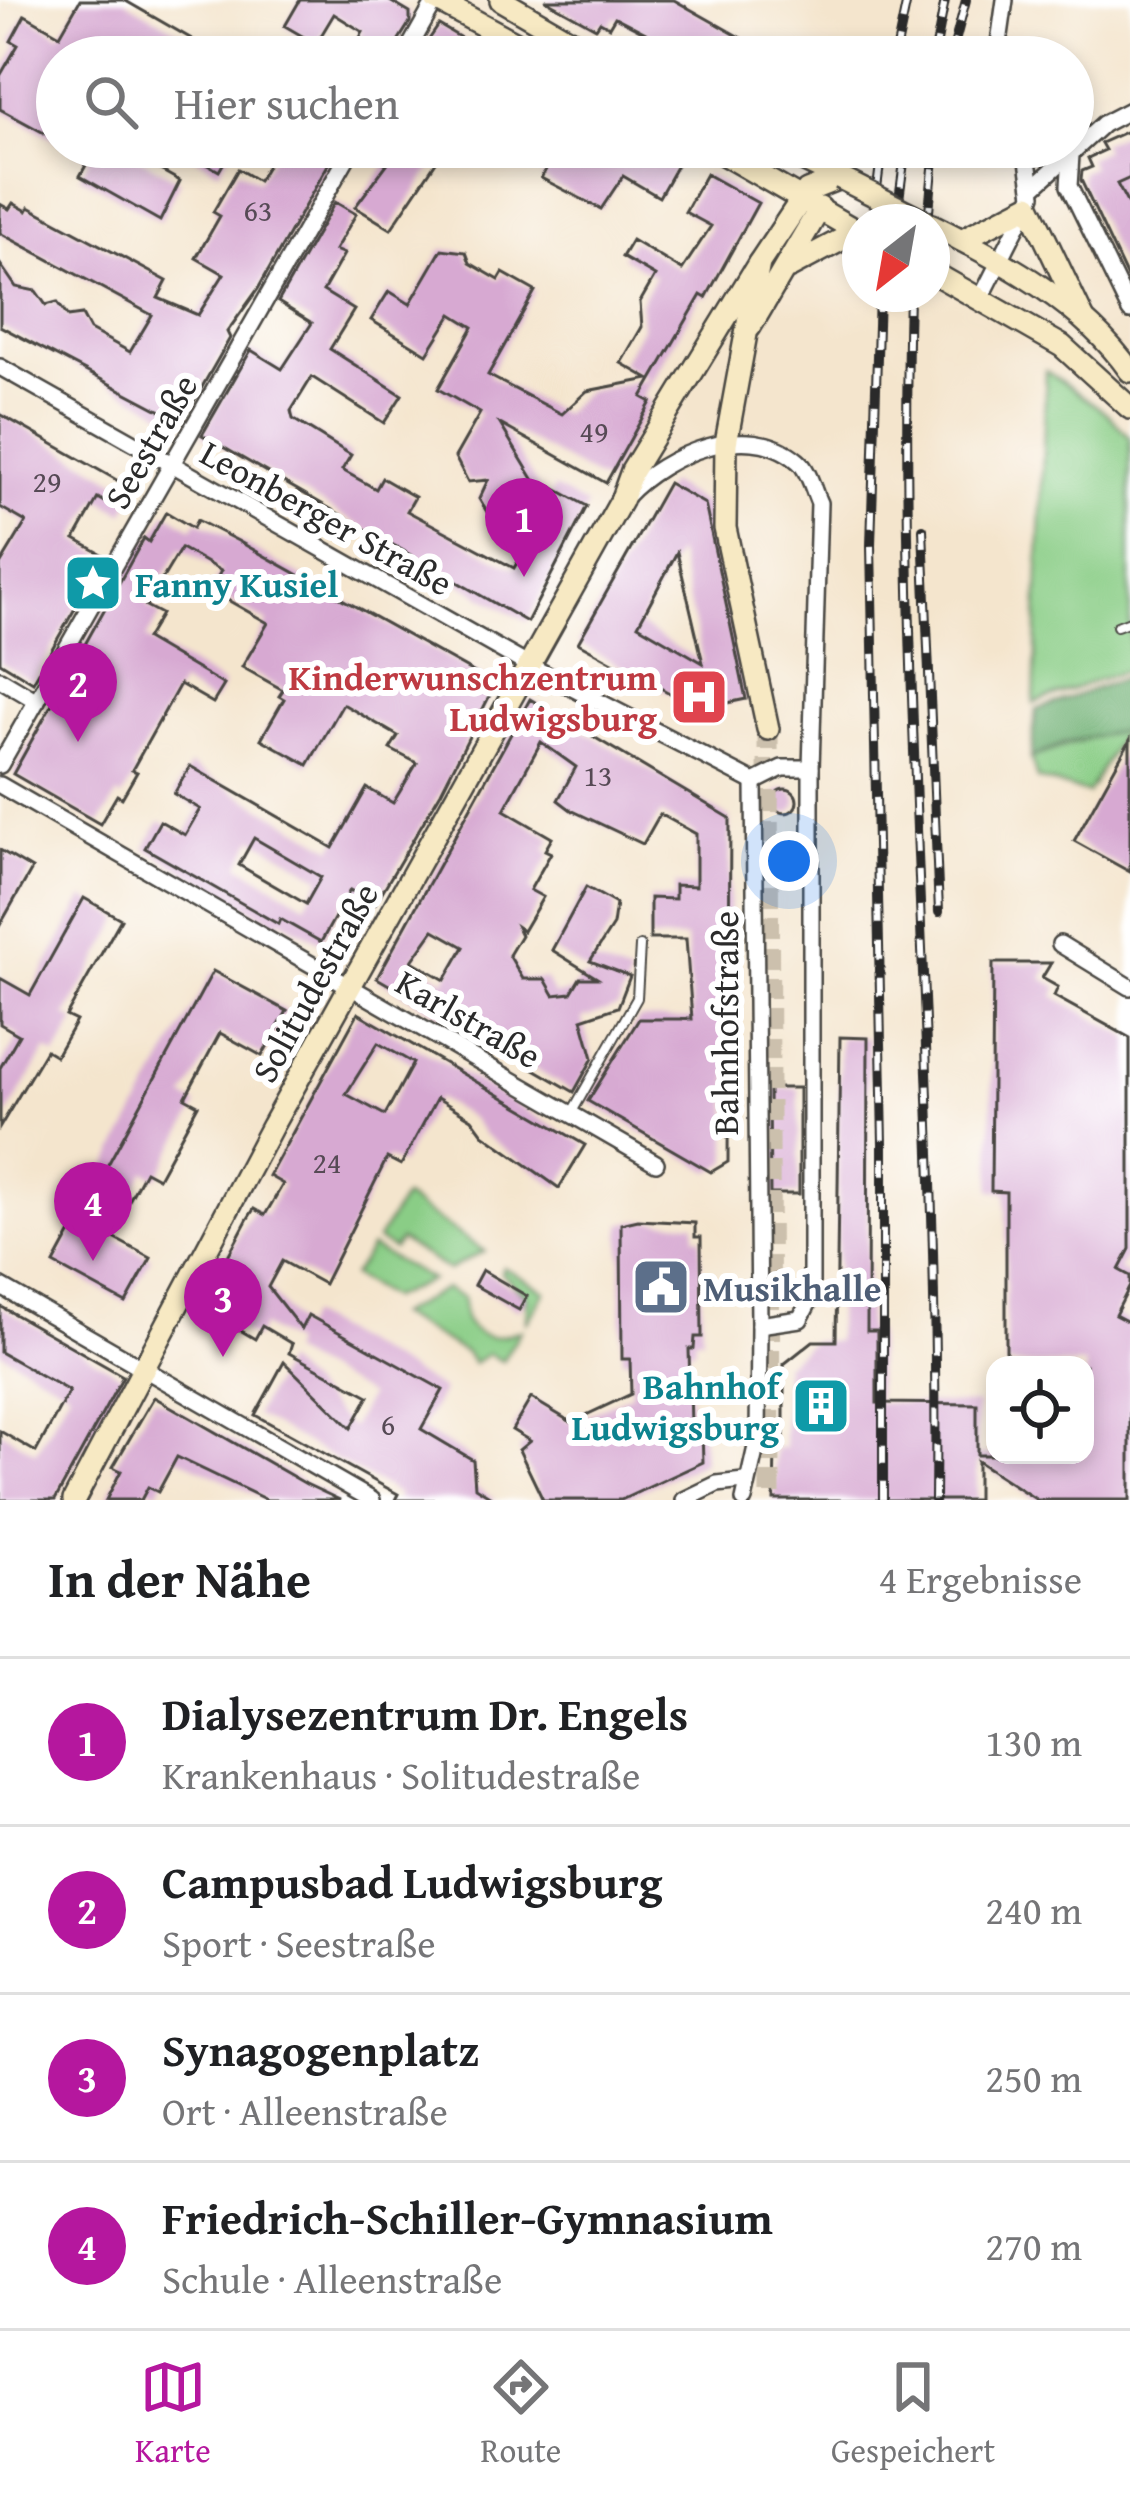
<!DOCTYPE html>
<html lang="de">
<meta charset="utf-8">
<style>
:root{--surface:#fff;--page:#f6f6f6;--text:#202124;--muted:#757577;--line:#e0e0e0;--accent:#b5179e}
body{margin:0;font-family:"Gentium Book Plus",serif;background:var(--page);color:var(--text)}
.controls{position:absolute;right:36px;bottom:36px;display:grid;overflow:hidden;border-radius:24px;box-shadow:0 6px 18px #0003}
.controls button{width:108px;height:108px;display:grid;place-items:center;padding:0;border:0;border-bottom:3px solid var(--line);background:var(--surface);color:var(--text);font:60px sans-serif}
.compass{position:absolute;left:842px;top:204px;width:108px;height:108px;border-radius:50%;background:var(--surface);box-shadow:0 6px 18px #0003;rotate:211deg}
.you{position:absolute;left:789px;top:861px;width:42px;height:42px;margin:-30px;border:9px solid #fff;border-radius:50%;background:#1a73e8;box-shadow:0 0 0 18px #1a73e833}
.badge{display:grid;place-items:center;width:78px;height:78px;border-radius:50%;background:var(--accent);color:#fff;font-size:39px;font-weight:700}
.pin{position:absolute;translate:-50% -99px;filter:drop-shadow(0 3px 6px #0008)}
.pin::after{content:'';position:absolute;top:63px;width:42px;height:36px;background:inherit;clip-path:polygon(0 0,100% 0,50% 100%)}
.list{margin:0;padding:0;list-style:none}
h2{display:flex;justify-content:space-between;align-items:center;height:156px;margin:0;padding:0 48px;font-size:51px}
h2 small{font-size:39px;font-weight:400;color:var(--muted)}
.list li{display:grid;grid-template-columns:78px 1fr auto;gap:36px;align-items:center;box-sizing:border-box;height:168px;padding:0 48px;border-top:3px solid var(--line)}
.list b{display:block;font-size:45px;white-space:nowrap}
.list p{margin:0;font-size:39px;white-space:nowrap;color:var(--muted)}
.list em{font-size:39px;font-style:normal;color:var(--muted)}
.icon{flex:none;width:66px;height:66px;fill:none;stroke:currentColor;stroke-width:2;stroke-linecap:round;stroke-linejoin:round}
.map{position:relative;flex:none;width:1130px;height:1500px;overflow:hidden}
.search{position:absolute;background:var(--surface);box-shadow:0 6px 18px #0003;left:36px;right:36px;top:36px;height:132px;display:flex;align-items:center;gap:30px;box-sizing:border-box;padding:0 42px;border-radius:66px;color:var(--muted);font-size:45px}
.sheet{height:828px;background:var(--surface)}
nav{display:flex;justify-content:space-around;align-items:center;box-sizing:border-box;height:168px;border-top:3px solid var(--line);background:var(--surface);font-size:33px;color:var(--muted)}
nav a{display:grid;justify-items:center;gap:6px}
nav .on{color:var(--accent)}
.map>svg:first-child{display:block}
.green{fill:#8acd86;stroke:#5a7c58;stroke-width:3}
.forest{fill:#6fb073;stroke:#4d6e4f;stroke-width:3}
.building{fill:#d7a9d2;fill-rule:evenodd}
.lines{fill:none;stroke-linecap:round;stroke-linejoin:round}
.secondary-tunnel{stroke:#ccc0ad;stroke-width:21;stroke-dasharray:21 10;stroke-linecap:butt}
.lane-casing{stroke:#494743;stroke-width:12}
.street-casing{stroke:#494743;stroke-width:20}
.secondary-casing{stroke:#494743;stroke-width:26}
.lane{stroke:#fff;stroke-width:8}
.street{stroke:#fff;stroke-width:15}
.secondary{stroke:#f7e9c3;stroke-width:21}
.rail-casing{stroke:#2b2b2b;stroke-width:10}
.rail{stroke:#fff;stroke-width:6;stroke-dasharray:18;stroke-linecap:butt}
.secondary-bridge-casing{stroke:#494743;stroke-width:26;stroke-linecap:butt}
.secondary-bridge{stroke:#f7e9c3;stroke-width:21}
.labels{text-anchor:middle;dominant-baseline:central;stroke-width:12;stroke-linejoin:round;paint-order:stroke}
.number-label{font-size:30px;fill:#564a55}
.street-label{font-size:36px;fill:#2b2b2b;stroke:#fff}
.culture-label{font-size:36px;font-weight:bold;fill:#0d838f;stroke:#fff;text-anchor:start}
.health-label{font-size:36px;font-weight:bold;fill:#be3a42;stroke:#fff;text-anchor:end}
.service-label{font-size:36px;font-weight:bold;fill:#4e5e75;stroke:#fff;text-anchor:start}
</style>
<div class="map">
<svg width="1130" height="1500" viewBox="0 0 1130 1500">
<rect width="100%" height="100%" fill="#fff"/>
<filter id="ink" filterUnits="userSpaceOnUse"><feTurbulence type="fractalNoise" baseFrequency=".00833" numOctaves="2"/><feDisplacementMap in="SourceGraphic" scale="24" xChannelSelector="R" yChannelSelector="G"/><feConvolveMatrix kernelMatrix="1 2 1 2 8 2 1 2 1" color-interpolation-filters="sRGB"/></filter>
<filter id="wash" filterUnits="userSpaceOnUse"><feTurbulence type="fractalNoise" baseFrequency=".004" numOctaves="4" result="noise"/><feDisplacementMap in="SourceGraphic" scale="48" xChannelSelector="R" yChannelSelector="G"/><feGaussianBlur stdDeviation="2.7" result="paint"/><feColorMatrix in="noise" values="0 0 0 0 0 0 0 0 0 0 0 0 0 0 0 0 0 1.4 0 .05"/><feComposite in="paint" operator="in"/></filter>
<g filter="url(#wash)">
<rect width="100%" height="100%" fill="#f4e5cd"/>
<g class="green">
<polygon points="1046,371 1107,413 1130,438 1130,669 1034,703"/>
<polygon points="1124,726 1130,736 1122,732 1088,793 1037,779 1031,758"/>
<polygon points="403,1198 404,1198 484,1251 448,1270 400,1240 393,1249 377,1240"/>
<polygon points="371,1247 431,1280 390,1298 352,1276"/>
<polygon points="503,1267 545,1291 526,1323 527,1296 501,1273"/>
<path d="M445,1289L463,1298L464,1319C480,1344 499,1338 521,1330L502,1361L488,1354L473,1363L466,1353L397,1315Z"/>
</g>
<polygon class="forest" points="1130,676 1130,729 1065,743 1031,758 1036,710"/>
<g id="blocks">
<g class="building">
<polygon points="80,0 124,0 223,57 133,57 106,41 96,57 57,57 57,140 0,109 0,76 18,45 11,41 25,15 60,35"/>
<polygon points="300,0 388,0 410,13 410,22 388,57 349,57 363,32 334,14 316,44 285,26"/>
<polygon points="545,0 674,0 775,57 692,57 615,17 609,27 600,22 596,28"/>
<polygon points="439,25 493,57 419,54"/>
<polygon points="1130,130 1130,178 1117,184 1130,208 1130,284 1081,180 1082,171 1092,167 1088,158 1105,150 1101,143"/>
<polygon points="70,147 119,147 180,181 160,221 80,176 90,158"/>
<polygon points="177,147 233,147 219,171"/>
<polygon points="278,147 338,147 258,289 227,332 230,338 182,422 0,326 0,264 16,287 36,291 46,305 57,302 68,317 82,315 90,330 130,352 152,315 0,233 0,204 9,209 13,203 27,211 29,207 167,281 158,298 198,315 224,274 196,258 220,216 213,212 238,169 258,181"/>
<polygon points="389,147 408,156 413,147 446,147 391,229 355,207 387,164 381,161"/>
<polygon points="559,147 661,147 681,158 659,197 623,176 601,209 541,178"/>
<polygon points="706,174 758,203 706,298 701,295 642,397 651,402 606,483 500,424 547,502 554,488 587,506 527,622 202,435 251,350 282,369 312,323 278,302 335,202 356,214 335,250 344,254 323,291 354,310 330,349 402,395 384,423 312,377 291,411 293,419 351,455 342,470 376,489 382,478 415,497 407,511 514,568 544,516 506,518 501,509 487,512 479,499 488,480 468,482 455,457 480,413 438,389 473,327 452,314 427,354 371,320 389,291 410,304 442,249 466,252 470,263 499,280 503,273 535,291 488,375 562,414 587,391 649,379 621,363 642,327 640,302 655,276 622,257 632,240 682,270 711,226 685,212"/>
<polygon points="0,414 136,491 124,513 98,498 75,539 105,556 33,682 0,662 0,565 26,522 0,507"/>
<path d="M668,483L705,504L746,699L699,709L578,643ZM677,552L703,663L638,625Z"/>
<path d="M166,512L193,528L197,520L238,541L491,682L492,691L441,792L375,904L350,890L321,942L280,919L278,924L145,848L160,821L185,835L200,809L174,794L190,766L333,848L367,788L393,803L417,763L390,749L398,736L343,704L308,765L261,739L284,699L279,696L283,690L242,667L268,623L210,590L221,571L181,548L146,606L161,614L146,639L224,685L213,703L180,684L132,770L137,772L122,798L117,795L100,824L13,774L144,538L149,542ZM254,838L321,877L306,904L239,865Z"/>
<path d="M530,699L730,818L728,1162L711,1172L588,1101L639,1019H692L686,939H650V898L675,899V885L696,886V834L660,814L643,844L571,810L558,800L576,767L541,742L504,810L552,838L545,850L551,853L530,890L543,897L523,931L517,927L521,935L509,955L523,979H545L554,995L571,993L580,978H597L552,950L586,887L616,904L613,925L590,961L630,976L618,1007L582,1019L593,1058L574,1092L377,978ZM434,930L464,947L445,980L412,961Z"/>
<polygon points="1130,740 1130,872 1074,841"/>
<circle cx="785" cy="801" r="12"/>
<polygon points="0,850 32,869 0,925"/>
<polygon points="84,898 121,919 66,1016 76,1021 56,1056 46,1050 0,1127 0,1068 19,1035 0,1024 0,978 30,995"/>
<polygon points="993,963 1051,963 1042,978 1058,987 1054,996 1130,1038 1130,1249 1119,1270 1130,1276 1130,1286 1115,1315 1130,1323 1130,1500 1037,1500 977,1461 977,1500 774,1500 775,1448 784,1448 784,1364 813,1341 836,1341 840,1037 868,1038 867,1331 877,1331 877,1403 977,1404 977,1455 1085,1455 1085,1365 1006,1365 1006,1192 991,1191"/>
<polygon points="213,971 287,1011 262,1056 220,1033 185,1098 198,1105 158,1178 145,1171 110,1236 151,1258 126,1303 54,1264"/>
<path d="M358,1013L585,1145L559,1188L483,1134L472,1119L437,1098L401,1165L387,1158L324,1284L282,1261L268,1287L301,1329L308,1315L443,1390L421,1429L473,1460L475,1487L496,1500H395L398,1494L255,1415L284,1362L351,1428L369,1396L289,1353L292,1344L262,1326L255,1339L201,1307L247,1220L254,1209L265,1215L283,1184L269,1176ZM378,1043L413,1063L385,1115L346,1094Z"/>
<polygon points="769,1088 799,1088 799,1194 770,1194"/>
<polygon points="638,1220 695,1223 695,1237 701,1237 702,1337 695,1337 694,1349 689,1349 691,1426 702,1431 703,1462 621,1500 543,1500 519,1450 530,1441 512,1430 531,1398 571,1422 631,1394 630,1359 622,1359 621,1224"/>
<polygon points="482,1270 527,1296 519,1310 474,1285"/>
<polygon points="0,1306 123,1376 55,1500 0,1500 0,1431 36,1452 69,1391 0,1352"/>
<polygon points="154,1397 306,1484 340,1500 267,1500 177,1457 158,1492 148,1487 141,1500 106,1500 121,1471 113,1467"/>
</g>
</g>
</g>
<g filter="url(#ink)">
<use href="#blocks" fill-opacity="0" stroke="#494743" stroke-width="3"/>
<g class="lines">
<polyline class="secondary-tunnel" points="768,729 770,1500"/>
<g class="lane-casing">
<g id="lane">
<polyline points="1117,626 1130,621"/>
<polyline points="572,1112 637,998 640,946"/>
</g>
</g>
<g class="street-casing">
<g id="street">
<polyline points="404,57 436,0"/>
<polyline points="997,57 1005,0"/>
<polyline points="1071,155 1069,186 1130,311"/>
<polyline points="1035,186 1103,124 1130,110"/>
<polyline points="981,298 1033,195 1026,147"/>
<polyline points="0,367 526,664 754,782"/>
<path d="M626,496C665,455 747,418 798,461C809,470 813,490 819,503L811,768V1298L800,1319L759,1325"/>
<polyline points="0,679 37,701"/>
<polyline points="0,765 353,147"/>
<polyline points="754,782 782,768 811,768"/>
<polyline points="0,785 656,1163"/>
<polyline points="1060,944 1130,987"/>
<polyline points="0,1286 372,1500"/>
<polyline points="684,1500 717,1484 744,1481"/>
<polyline points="744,1500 758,1438 759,1325 754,782"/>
</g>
</g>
<g class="secondary-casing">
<g id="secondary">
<polyline points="436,0 542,57"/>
<polyline points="501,0 599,57"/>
<polyline points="711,147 860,233"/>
<polyline points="776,147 840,178"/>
<path d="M932,225C1004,261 1083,304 1130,371"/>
<polyline points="961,240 1029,205 1083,318"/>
<polyline points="790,267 858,231"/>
<polyline points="932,272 1062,346 1130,408"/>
<polyline points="750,327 820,208"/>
<polyline points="768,729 725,528 726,443 759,263 807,191 840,178"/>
<polyline points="74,1500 272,1126 621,501 632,471 759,263"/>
</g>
</g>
<use href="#lane" class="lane"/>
<use href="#street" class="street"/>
<use href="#secondary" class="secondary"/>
<g class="rail-casing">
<g id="rail">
<polyline points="895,57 907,0"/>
<polyline points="934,57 945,0"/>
<polyline points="951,57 966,0"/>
<polyline points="873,222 882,147"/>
<polyline points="896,222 906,147"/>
<polyline points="928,222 935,147"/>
<polyline points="879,294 871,545 883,1144 883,1500"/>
<path d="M909,294C898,696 940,1097 935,1500"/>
<polyline points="923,529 939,912"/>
</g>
</g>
<use href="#rail" class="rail"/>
<g class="secondary-bridge-casing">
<polyline id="secondary-bridge" points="840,178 927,222"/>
</g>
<use href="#secondary-bridge" class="secondary-bridge"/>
</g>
</g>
<defs>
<g id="sight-square" transform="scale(3)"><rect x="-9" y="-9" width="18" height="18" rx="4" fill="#0f9aa8" stroke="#fff"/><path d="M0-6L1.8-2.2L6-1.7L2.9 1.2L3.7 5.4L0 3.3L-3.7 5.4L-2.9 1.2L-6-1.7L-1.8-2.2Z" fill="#fff"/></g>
<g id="hospital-square" transform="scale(3)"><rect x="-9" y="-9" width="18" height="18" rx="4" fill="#e0444e" stroke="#fff"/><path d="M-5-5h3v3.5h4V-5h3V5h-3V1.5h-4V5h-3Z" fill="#fff"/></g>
<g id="civic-square" transform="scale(3)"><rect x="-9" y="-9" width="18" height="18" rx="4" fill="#5c6f8a" stroke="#fff"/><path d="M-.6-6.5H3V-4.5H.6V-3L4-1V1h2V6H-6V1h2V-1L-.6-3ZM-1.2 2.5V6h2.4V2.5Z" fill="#fff"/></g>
<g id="building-square" transform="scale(3)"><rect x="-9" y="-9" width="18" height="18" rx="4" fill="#0f9aa8" stroke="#fff"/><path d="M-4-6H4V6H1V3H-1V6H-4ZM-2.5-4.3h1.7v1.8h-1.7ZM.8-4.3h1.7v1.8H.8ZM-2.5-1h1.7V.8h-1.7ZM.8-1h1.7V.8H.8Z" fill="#fff"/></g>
</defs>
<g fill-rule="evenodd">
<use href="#sight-square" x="93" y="583"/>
<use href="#hospital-square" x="699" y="697"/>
<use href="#civic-square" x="661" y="1287"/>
<use href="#building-square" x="821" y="1406"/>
</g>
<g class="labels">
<g class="number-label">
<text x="258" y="210">63</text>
<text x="594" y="431">49</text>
<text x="47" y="481">29</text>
<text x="598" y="775">13</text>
<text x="327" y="1162">24</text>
<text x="388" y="1424">6</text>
</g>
<g class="street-label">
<text transform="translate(150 441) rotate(-60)">Seestraße</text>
<text transform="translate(327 517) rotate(29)">Leonberger Straße</text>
<text transform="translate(314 982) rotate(-61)">Solitudestraße</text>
<text transform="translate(469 1018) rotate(30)">Karlstraße</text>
<text transform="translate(724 1023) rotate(-90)">Bahnhofstraße</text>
</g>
<g class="culture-label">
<text x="135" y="583">Fanny Kusiel</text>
<text x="779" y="1385" text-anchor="end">Bahnhof<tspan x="779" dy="41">Ludwigsburg</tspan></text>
</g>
<g class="health-label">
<text x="657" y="676">Kinderwunschzentrum<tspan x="657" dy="41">Ludwigsburg</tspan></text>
</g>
<g class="service-label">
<text x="703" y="1287">Musikhalle</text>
</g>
</g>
</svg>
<div class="controls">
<button><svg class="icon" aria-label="locate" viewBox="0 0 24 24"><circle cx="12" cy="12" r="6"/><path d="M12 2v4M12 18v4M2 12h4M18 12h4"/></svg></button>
</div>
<svg class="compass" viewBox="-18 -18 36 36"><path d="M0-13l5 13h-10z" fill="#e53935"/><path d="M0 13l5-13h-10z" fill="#757577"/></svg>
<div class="you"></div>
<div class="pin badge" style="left:524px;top:577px">1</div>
<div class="pin badge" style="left:78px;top:742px">2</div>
<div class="pin badge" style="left:223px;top:1357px">3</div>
<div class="pin badge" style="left:93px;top:1261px">4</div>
<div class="search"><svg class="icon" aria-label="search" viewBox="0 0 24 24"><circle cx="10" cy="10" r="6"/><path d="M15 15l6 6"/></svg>Hier suchen</div>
</div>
<section class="sheet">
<h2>In der Nähe<small>4 Ergebnisse</small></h2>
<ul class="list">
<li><span class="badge">1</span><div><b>Dialysezentrum Dr. Engels</b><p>Krankenhaus · Solitudestraße</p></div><em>130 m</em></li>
<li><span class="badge">2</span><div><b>Campusbad Ludwigsburg</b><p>Sport · Seestraße</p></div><em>240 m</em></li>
<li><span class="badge">3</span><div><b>Synagogenplatz</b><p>Ort · Alleenstraße</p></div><em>250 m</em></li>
<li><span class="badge">4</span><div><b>Friedrich-Schiller-Gymnasium</b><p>Schule · Alleenstraße</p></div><em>270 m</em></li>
</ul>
</section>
<nav>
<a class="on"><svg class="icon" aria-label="map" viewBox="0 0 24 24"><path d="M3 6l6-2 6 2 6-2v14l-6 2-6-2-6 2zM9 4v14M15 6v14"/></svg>Karte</a>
<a><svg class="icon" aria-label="directions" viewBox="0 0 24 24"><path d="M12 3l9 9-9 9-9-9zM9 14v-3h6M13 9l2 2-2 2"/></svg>Route</a>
<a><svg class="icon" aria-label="saved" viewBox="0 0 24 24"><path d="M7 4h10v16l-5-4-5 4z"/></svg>Gespeichert</a>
</nav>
